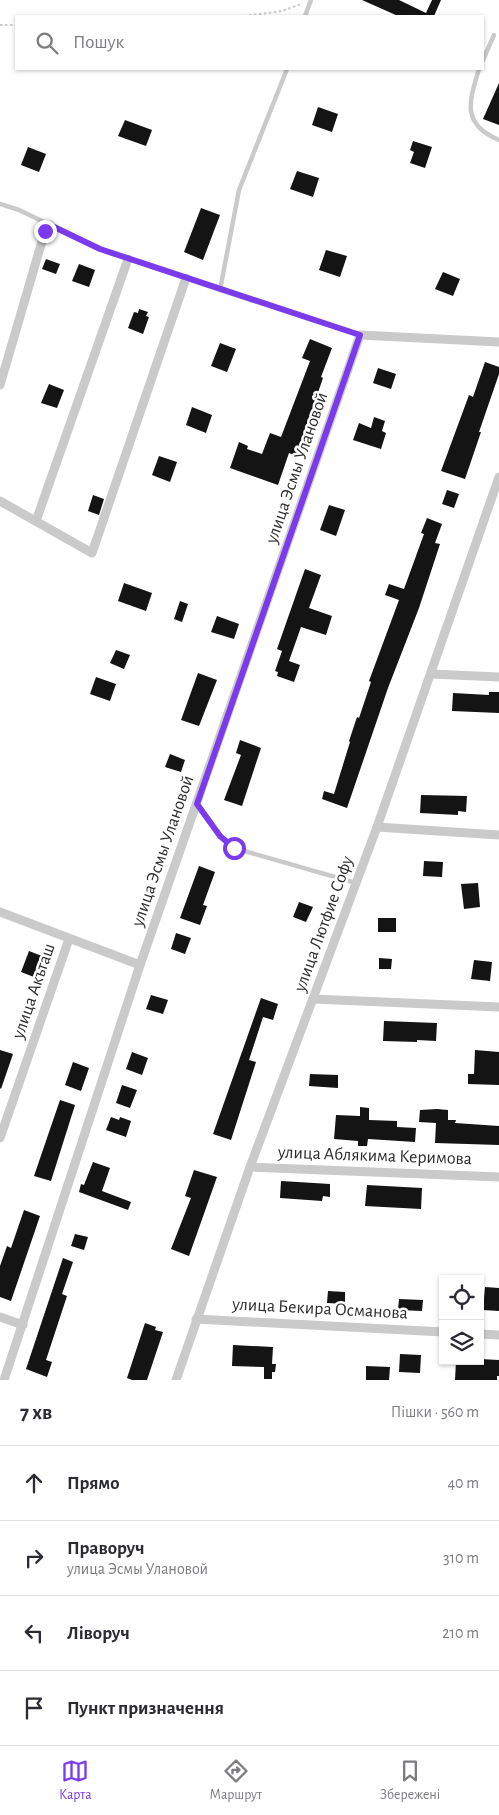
<!DOCTYPE html>
<html lang="uk">
<meta charset="utf-8">
<style>
:root{--surface:#fff;--page:#f7f7f7;--text:#2b2b33;--muted:#7c7c81;--line:#e1e1e2;--accent:#7c3aed}
body{margin:0;font-family:"Alegreya Sans",sans-serif;background:var(--page);color:var(--text)}
.controls{position:absolute;right:15px;bottom:15px;display:grid;overflow:hidden;border-radius:0px;box-shadow:0 1px 4px #0004}
.controls button{width:45px;height:45px;display:grid;place-items:center;padding:0;border:0;border-bottom:1px solid var(--line);background:var(--surface);color:var(--text);font:25px sans-serif}
.stop{position:absolute;width:15px;height:15px;margin:-11px;border:4px solid #7c3aed;border-radius:50%;background:#fff}
.stop.end{background:#7c3aed;border-color:#fff;box-shadow:0 1px 5px #0008}
.list{margin:0;padding:0;list-style:none}
h2{display:flex;justify-content:space-between;align-items:center;height:65px;margin:0;padding:0 20px;font-size:21px}
h2 small{font-size:16px;font-weight:400;color:var(--muted)}
.list li{display:grid;grid-template-columns:32px 1fr auto;gap:15px;align-items:center;box-sizing:border-box;height:75px;padding:0 20px;border-top:1px solid var(--line)}
.list b{display:block;font-size:19px;white-space:nowrap}
.list p{margin:0;font-size:16px;white-space:nowrap;color:var(--muted)}
.list em{font-size:16px;font-style:normal;color:var(--muted)}
.icon{flex:none;width:28px;height:28px;fill:none;stroke:currentColor;stroke-width:2;stroke-linecap:round;stroke-linejoin:round}
.map{position:relative;flex:none;width:499px;height:1380px;overflow:hidden}
.search{position:absolute;background:var(--surface);box-shadow:0 1px 4px #0004;left:15px;right:15px;top:15px;height:55px;display:flex;align-items:center;gap:12px;box-sizing:border-box;padding:0 18px;border-radius:0px;color:var(--muted);font-size:19px}
.sheet{height:365px;background:var(--surface)}
nav{display:flex;justify-content:space-around;align-items:center;box-sizing:border-box;height:70px;border-top:1px solid var(--line);background:var(--surface);font-size:14px;color:var(--muted)}
nav a{display:grid;justify-items:center;gap:2px}
nav .on{color:var(--accent)}
.map>svg:first-child{display:block}
.building{fill:#141414}
.lines{fill:none;stroke-linecap:round;stroke-linejoin:round}
.path{stroke:#cacaca;stroke-width:2;stroke-dasharray:2.5 2.5;stroke-linecap:butt}
.lane{stroke:#cacaca;stroke-width:4.5}
.street{stroke:#cacaca;stroke-width:9}
.route{stroke:#7c3aed;stroke-width:6}
.labels{text-anchor:middle;dominant-baseline:central;stroke-width:5;stroke-linejoin:round;paint-order:stroke}
.street-label{font-size:18px;fill:#2d2d2d;stroke:#fff}
</style>
<div class="map">
<svg width="499" height="1380" viewBox="0 0 499 1380">
<rect width="100%" height="100%" fill="#fff"/>
<g class="building">
<polygon points="362,0 399,0 426,13 432,0 441,0 434,16 398,16"/>
<polygon points="499,83 499,125 483,119"/>
<polygon points="318,107 338,114 332,132 312,125"/>
<polygon points="125,120 152,130 146,146 118,136"/>
<polygon points="413,141 432,147 425,168 410,163 414,152 410,150"/>
<polygon points="28,147 46,154 39,172 21,165"/>
<polygon points="297,171 319,178 313,197 290,189"/>
<polygon points="201,208 220,215 203,260 184,252"/>
<polygon points="326,250 347,256 340,277 319,270"/>
<polygon points="46,259 60,264 56,274 42,269"/>
<polygon points="79,264 95,270 89,287 72,281"/>
<polygon points="443,272 460,279 453,296 435,289"/>
<polygon points="139,309 148,312 146,316 149,317 143,334 128,328 134,312 138,313"/>
<polygon points="310,339 332,348 321,377 323,378 296,456 289,453 278,485 230,468 239,442 248,446 247,449 262,454 270,433 281,437 310,361 302,358"/>
<polygon points="220,343 236,349 227,372 211,366"/>
<polygon points="485,362 499,367 499,374 479,432 481,432 465,479 441,471 469,395 473,397"/>
<polygon points="378,368 396,374 391,389 373,383"/>
<polygon points="49,384 64,390 57,408 41,403"/>
<polygon points="192,407 212,415 206,433 186,425"/>
<polygon points="374,417 385,421 382,431 386,433 381,449 353,440 359,423 371,428"/>
<polygon points="159,456 177,462 170,482 152,475"/>
<polygon points="447,490 459,494 454,508 442,504"/>
<polygon points="93,495 104,499 99,515 88,511"/>
<polygon points="329,505 345,510 336,536 320,530"/>
<polygon points="427,518 442,524 435,543 440,544 419,608 388,688 347,808 322,799 324,791 334,794 350,742 349,741 357,717 359,718 371,682 369,681 399,600 385,595 389,584 404,589 424,534 421,533"/>
<polygon points="305,569 321,575 309,608 332,616 326,635 301,627 289,661 300,665 294,682 277,676 278,672 275,671 282,651 277,649"/>
<polygon points="124,583 152,593 146,611 118,601"/>
<polygon points="180,601 188,604 182,622 174,619"/>
<polygon points="217,616 239,624 234,639 211,632"/>
<polygon points="116,650 130,655 124,669 110,663"/>
<polygon points="198,673 217,680 199,726 181,720"/>
<polygon points="96,677 116,684 110,701 90,694"/>
<polygon points="489,692 499,692 499,713 452,711 453,693 489,695"/>
<polygon points="240,740 261,748 242,806 224,800 241,755 236,753"/>
<polygon points="170,754 185,760 181,772 165,767"/>
<polygon points="421,795 467,796 466,812 458,811 458,815 420,813"/>
<polygon points="424,861 443,862 442,877 423,876"/>
<polygon points="199,866 215,872 203,905 207,906 200,925 180,918"/>
<polygon points="478,883 480,907 464,909 461,884"/>
<polygon points="299,902 313,907 306,922 293,917"/>
<rect x="378" y="918" width="18" height="14"/>
<polygon points="176,933 191,938 185,954 171,949"/>
<polygon points="29,951 47,958 39,979 21,972"/>
<polygon points="379,958 392,959 391,969 379,969"/>
<polygon points="474,960 492,962 490,981 471,979"/>
<polygon points="151,995 168,1000 163,1014 146,1009"/>
<polygon points="261,998 278,1004 273,1020 263,1017 249,1060 256,1062 231,1140 213,1134"/>
<polygon points="384,1021 437,1023 436,1041 417,1040 417,1042 383,1041"/>
<polygon points="0,1050 13,1054 1,1089 0,1088"/>
<polygon points="475,1050 499,1052 499,1085 468,1084 468,1074 474,1074"/>
<polygon points="132,1052 148,1058 142,1075 126,1069"/>
<polygon points="73,1062 89,1068 81,1091 65,1085"/>
<polygon points="310,1074 338,1075 338,1088 309,1086"/>
<polygon points="122,1085 137,1090 130,1108 116,1103"/>
<polygon points="60,1100 75,1105 51,1181 34,1176"/>
<polygon points="360,1107 369,1108 369,1120 397,1121 397,1127 416,1128 415,1142 368,1139 367,1146 358,1146 358,1141 334,1139 336,1115 360,1116"/>
<polygon points="437,1109 448,1110 448,1120 456,1120 455,1123 499,1126 499,1145 435,1143 436,1123 419,1122 420,1110"/>
<polygon points="111,1117 119,1120 120,1117 131,1121 126,1137 106,1130"/>
<polygon points="93,1162 110,1168 102,1191 131,1202 128,1210 79,1192 81,1184 84,1185"/>
<polygon points="194,1170 217,1177 189,1256 171,1249 191,1198 185,1196"/>
<polygon points="281,1181 330,1184 330,1197 323,1196 322,1201 280,1198"/>
<polygon points="367,1185 422,1188 421,1209 365,1206"/>
<polygon points="24,1210 40,1216 11,1301 0,1297 0,1266 7,1246 11,1248"/>
<polygon points="75,1234 88,1237 84,1250 71,1246"/>
<polygon points="63,1258 73,1262 62,1294 67,1296 46,1360 52,1362 47,1377 26,1369"/>
<polygon points="485,1287 499,1288 499,1311 483,1310"/>
<polygon points="328,1291 345,1292 345,1304 327,1303"/>
<polygon points="399,1299 423,1300 422,1311 398,1310"/>
<polygon points="145,1323 156,1327 155,1330 163,1332 147,1380 132,1380 127,1378"/>
<polygon points="233,1345 273,1347 272,1364 276,1364 275,1372 272,1372 272,1379 264,1379 264,1367 232,1366"/>
<polygon points="400,1354 421,1355 420,1373 399,1372"/>
<polygon points="480,1359 499,1360 499,1376 497,1376 497,1380 455,1380 456,1361 480,1361"/>
<polygon points="366,1366 390,1367 389,1380 366,1380"/>
</g>
<g class="lines">
<g class="path">
<polyline points="244,16 282,11 301,4"/>
<polyline points="0,25 16,25"/>
</g>
<g class="lane">
<polyline points="305,16 311,0"/>
<polyline points="483,60 494,35"/>
<polyline points="287,69 239,190 220,290 360,335"/>
<path d="M479,69C469,102 461,124 499,140"/>
<polyline points="0,204 19,210 100,249 220,290"/>
<polyline points="197,804 220,836 234,848 356,883"/>
</g>
<g class="street">
<polyline points="0,385 45,231 50,225"/>
<polyline points="0,501 92,553 186,278"/>
<polyline points="36,521 128,259"/>
<polyline points="431,674 499,677"/>
<polyline points="377,827 499,835"/>
<polyline points="0,912 140,965"/>
<polyline points="313,999 499,1007"/>
<polyline points="0,1138 69,939"/>
<polyline points="250,1167 499,1177"/>
<polyline points="0,1317 23,1325"/>
<polyline points="196,1319 443,1332"/>
<polyline points="480,1334 499,1335"/>
<polyline points="4,1380 140,965 360,335 499,342"/>
<polyline points="176,1380 250,1167 377,827 499,477"/>
</g>
</g>
<g class="lines">
<polyline class="route" points="45,231 50,225 100,249 360,335 197,804 220,836 234,848"/>
</g>
<g class="labels">
<g class="street-label">
<text transform="translate(297 468) rotate(-71)">улица Эсмы Улановой</text>
<text transform="translate(163 851) rotate(-71)">улица Эсмы Улановой</text>
<text transform="translate(324 924) rotate(-70)">улица Лютфие Софу</text>
<text transform="translate(34 991) rotate(-71)">улица Акъташ</text>
<text transform="translate(375 1156) rotate(2)">улица Аблякима Керимова</text>
<text transform="translate(320 1309) rotate(3)">улица Бекира Османова</text>
</g>
</g>
</svg>
<div class="controls">
<button><svg class="icon" aria-label="locate" viewBox="0 0 24 24"><circle cx="12" cy="12" r="6"/><path d="M12 2v4M12 18v4M2 12h4M18 12h4"/></svg></button>
<button><svg class="icon" aria-label="layers" viewBox="0 0 24 24"><path d="M12 4l9 5-9 5-9-5zM3 14l9 5 9-5"/></svg></button>
</div>
<div class="stop" style="left:234px;top:848px"></div>
<div class="stop end" style="left:45px;top:231px"></div>
<div class="search"><svg class="icon" aria-label="search" viewBox="0 0 24 24"><circle cx="10" cy="10" r="6"/><path d="M15 15l6 6"/></svg>Пошук</div>
</div>
<section class="sheet">
<h2>7 хв<small>Пішки · 560 m</small></h2>
<ul class="list">
<li><svg class="icon" aria-label="ahead" viewBox="0 0 24 24"><path d="M12 20V5M6 11l6-6 6 6"/></svg><div><b>Прямо</b></div><em>40 m</em></li>
<li><svg class="icon" aria-label="right" viewBox="0 0 24 24"><path d="M7 20v-9h11M14 6l5 5-5 5"/></svg><div><b>Праворуч</b><p>улица Эсмы Улановой</p></div><em>310 m</em></li>
<li><svg class="icon" aria-label="left" viewBox="0 0 24 24"><path d="M17 20v-9H6M10 6l-5 5 5 5"/></svg><div><b>Ліворуч</b></div><em>210 m</em></li>
<li><svg class="icon" aria-label="arrive" viewBox="0 0 24 24"><path d="M6 21V4h12l-3 4 3 4H6"/></svg><div><b>Пункт призначення</b></div></li>
</ul>
</section>
<nav>
<a class="on"><svg class="icon" aria-label="map" viewBox="0 0 24 24"><path d="M3 6l6-2 6 2 6-2v14l-6 2-6-2-6 2zM9 4v14M15 6v14"/></svg>Карта</a>
<a><svg class="icon" aria-label="directions" viewBox="0 0 24 24"><path d="M12 3l9 9-9 9-9-9zM9 14v-3h6M13 9l2 2-2 2"/></svg>Маршрут</a>
<a><svg class="icon" aria-label="saved" viewBox="0 0 24 24"><path d="M7 4h10v16l-5-4-5 4z"/></svg>Збережені</a>
</nav>
